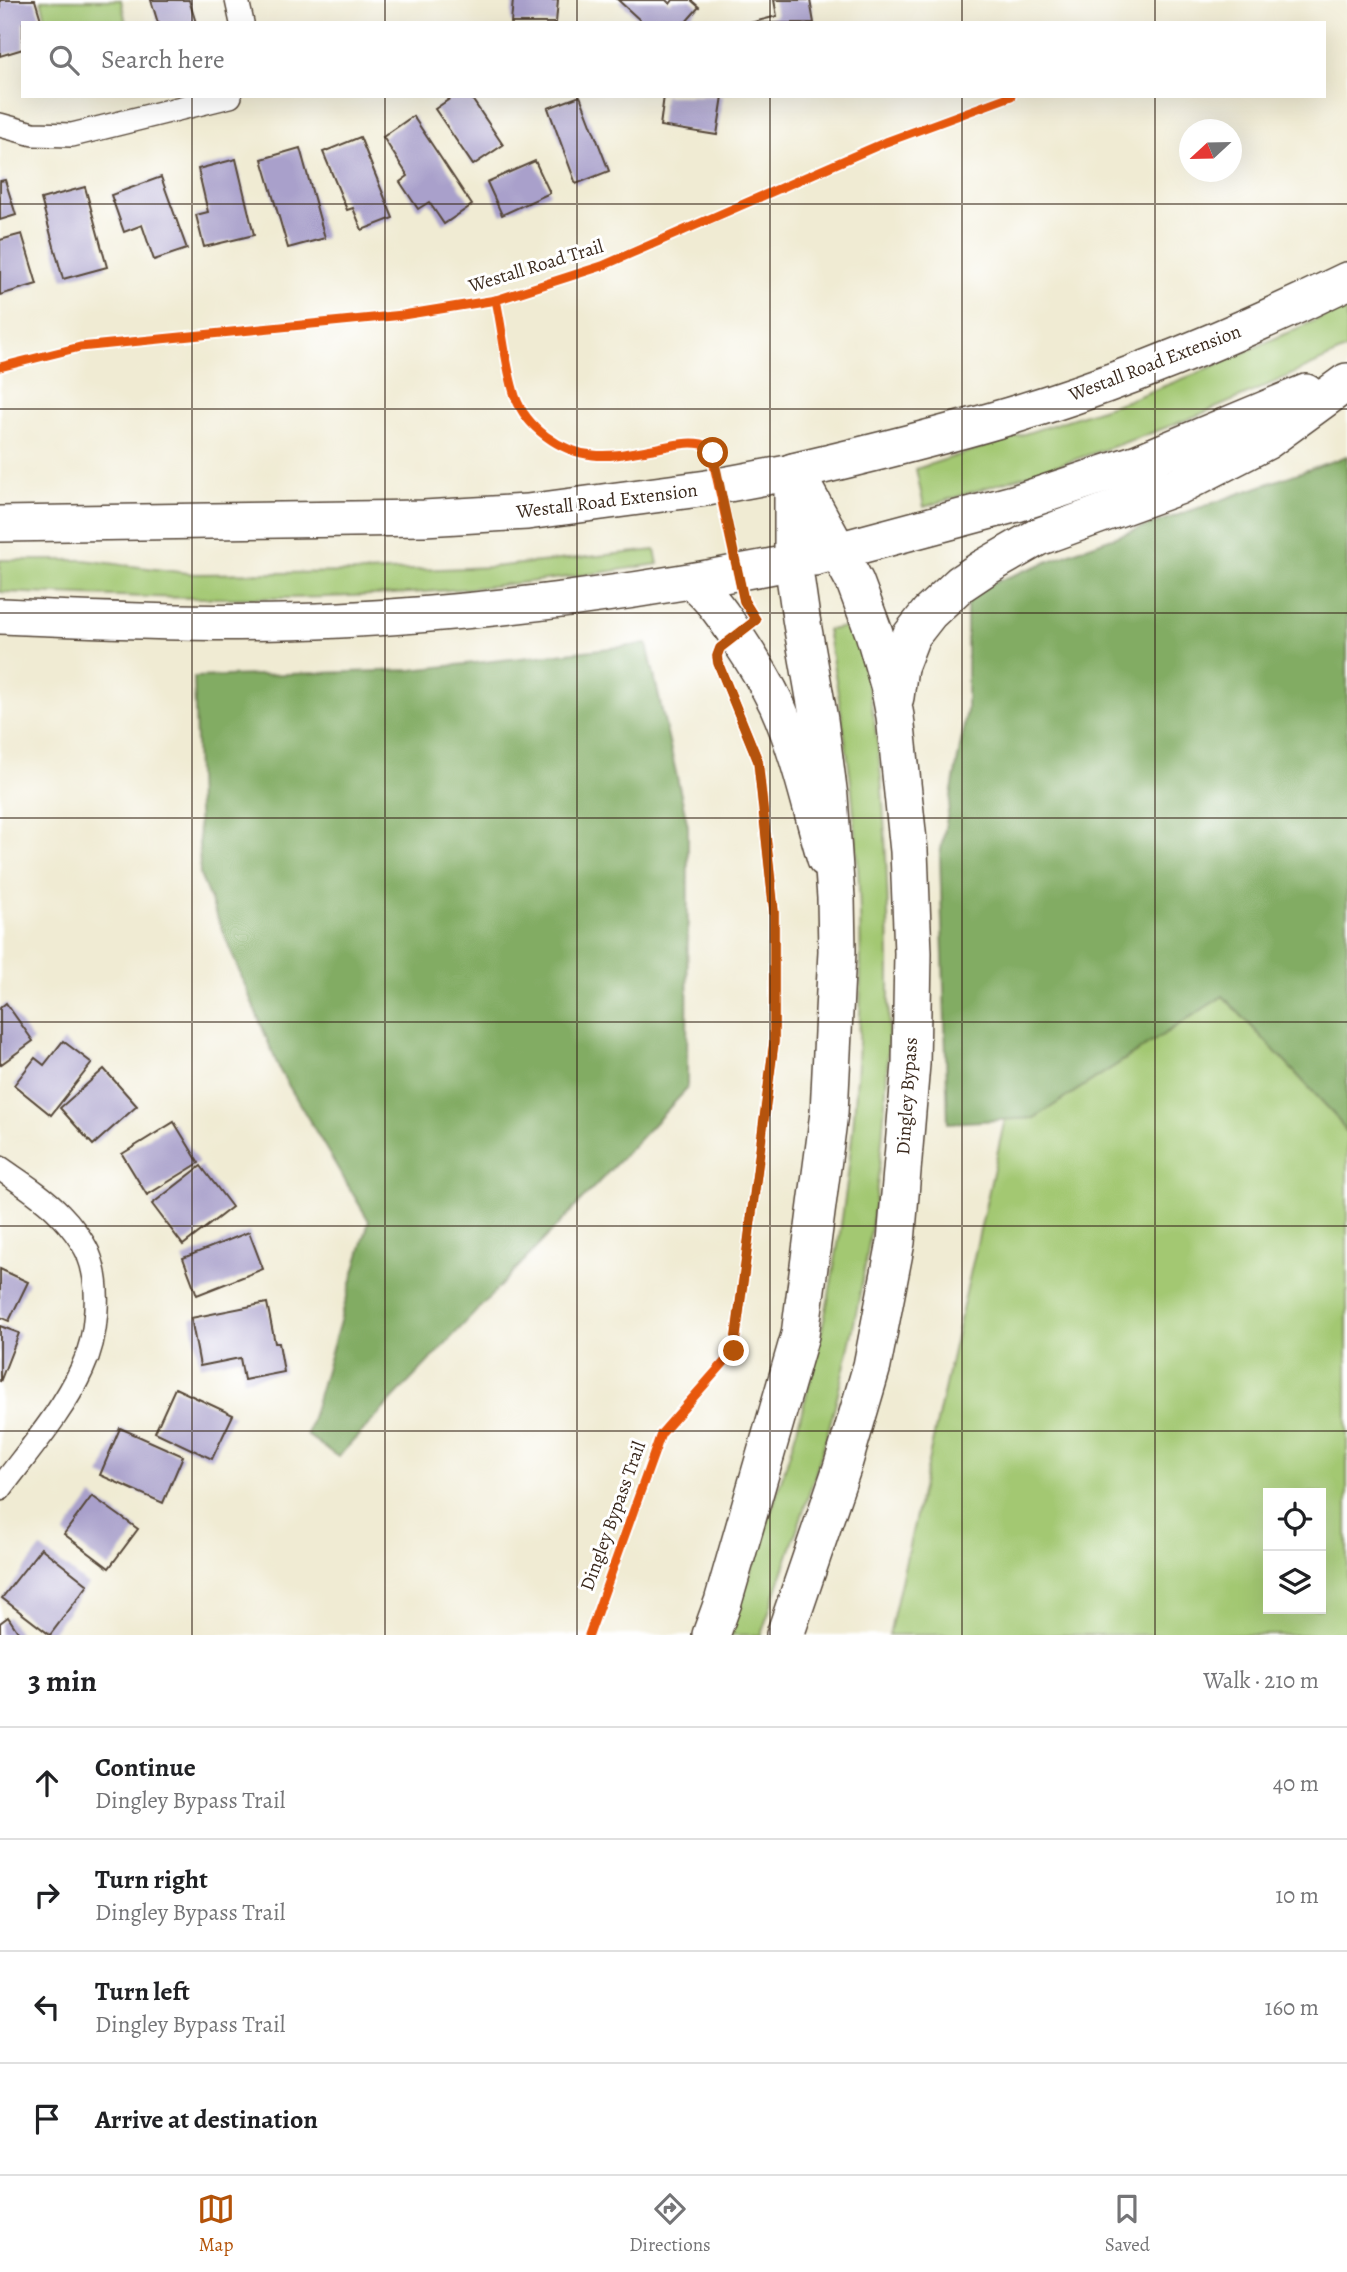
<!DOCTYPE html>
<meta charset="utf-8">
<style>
:root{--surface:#fff;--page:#f2f2f2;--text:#202124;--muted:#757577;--line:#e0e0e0;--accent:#b45309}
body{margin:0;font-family:Alegreya,serif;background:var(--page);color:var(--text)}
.controls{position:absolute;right:21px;bottom:21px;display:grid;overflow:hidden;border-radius:0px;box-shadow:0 7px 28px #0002}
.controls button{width:63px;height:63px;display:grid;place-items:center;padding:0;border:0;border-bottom:2px solid var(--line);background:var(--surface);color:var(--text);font:35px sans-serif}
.compass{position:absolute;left:1179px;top:119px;width:63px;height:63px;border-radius:50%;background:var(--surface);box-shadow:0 7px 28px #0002;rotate:248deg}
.stop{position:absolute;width:21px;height:21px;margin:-16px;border:5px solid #b45309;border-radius:50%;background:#fff}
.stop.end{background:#b45309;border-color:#fff;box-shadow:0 2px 7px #0008}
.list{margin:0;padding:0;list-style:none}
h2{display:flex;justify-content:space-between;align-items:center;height:91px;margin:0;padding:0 28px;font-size:30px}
h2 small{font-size:23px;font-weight:400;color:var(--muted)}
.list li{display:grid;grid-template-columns:46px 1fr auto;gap:21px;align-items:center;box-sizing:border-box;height:112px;padding:0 28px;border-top:2px solid var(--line)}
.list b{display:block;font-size:26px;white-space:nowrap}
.list p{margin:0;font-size:23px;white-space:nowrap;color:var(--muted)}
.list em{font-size:23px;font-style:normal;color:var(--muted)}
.icon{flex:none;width:38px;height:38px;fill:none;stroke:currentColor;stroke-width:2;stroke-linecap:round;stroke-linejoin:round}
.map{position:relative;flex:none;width:1347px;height:1635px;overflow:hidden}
.search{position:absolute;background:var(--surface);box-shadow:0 7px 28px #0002;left:21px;right:21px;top:21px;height:77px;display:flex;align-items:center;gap:18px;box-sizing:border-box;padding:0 24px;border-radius:0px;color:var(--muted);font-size:26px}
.sheet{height:539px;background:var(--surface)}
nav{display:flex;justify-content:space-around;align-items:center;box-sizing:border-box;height:98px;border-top:2px solid var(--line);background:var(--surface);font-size:19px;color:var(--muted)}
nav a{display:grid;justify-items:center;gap:4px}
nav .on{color:var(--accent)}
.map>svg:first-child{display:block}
.green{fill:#a3c872;stroke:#6f7948;stroke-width:2;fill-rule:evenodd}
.forest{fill:#82ac64;stroke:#5e6b41;stroke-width:2}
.building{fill:#a9a0cb}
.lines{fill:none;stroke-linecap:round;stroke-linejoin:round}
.minor-casing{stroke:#564739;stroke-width:26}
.primary-casing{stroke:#564739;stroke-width:38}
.trunk-casing{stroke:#564739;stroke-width:40}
.minor{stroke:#fff;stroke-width:23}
.primary{stroke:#fff;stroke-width:35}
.trunk{stroke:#fff;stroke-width:37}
.cycleway-casing{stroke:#fff;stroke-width:13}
.cycleway{stroke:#e8590c;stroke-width:9}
.route{stroke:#b45309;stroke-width:9}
.grid{fill:none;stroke:#3b2a1e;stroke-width:2;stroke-opacity:0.55}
.labels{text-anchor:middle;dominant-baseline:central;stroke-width:6;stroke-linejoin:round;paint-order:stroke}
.street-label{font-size:19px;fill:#3b2a1e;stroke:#fff}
</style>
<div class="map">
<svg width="1347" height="1635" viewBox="0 0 1347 1635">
<rect width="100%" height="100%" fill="#fff"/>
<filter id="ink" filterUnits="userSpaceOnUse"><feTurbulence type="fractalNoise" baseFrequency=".0143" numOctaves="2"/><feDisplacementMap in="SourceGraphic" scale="14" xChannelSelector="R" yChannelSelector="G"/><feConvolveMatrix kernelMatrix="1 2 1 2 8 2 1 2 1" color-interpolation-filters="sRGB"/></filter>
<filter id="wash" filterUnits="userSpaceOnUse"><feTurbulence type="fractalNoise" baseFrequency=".00686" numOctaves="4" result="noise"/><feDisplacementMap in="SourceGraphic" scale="28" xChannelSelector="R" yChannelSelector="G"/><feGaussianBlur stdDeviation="1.57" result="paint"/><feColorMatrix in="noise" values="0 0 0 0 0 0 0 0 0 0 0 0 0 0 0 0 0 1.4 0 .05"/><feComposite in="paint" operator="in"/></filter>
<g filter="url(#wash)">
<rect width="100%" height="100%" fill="#f0ebd3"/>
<g class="green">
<polygon points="41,0 121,0 126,23 47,23"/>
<path d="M1347,306V349C1299,371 1250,394 1201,414C1111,450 1017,478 924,507L916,469L1126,401L1198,373Z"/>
<path d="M655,550L658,564C570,578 482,589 393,594C262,602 131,597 0,592V560H84L195,574L362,572L492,567Z"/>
<path d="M852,626C879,707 884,797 887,882C889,937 890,992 888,1047C884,1170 864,1294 833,1413C813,1488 786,1561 761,1635H729C761,1540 796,1446 818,1348C859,1167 871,976 852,792C846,737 837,684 827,630Z"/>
<path d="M1223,996L1333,1113L1347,1133V1635H889L1005,1119L1034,1118ZM1268,1493H1321V1609H1268Z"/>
</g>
<g class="forest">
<polygon points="1347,456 1347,1133 1333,1113 1223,996 1034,1118 948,1123 940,855 967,710 967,593 1078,550"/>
<polygon points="647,644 688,826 687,1089 338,1457 307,1435 369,1221 280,1071 200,875 194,677 411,670"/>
</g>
<g id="blocks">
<g class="building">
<polygon points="0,0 35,0 42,23 23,23 23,49 0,56"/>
<polygon points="151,0 189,0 196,23 158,23"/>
<polygon points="513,0 558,0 556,23 511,23"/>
<polygon points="618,0 666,0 670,4 673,0 691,0 699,7 685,23 643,23"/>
<polygon points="774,0 810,0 814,23 750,23 777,16"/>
<polygon points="454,96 470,96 503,145 473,165 435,109"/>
<polygon points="580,96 609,171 576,184 548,108"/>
<polygon points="664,96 723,96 717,135 660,126"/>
<polygon points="413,116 472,205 444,224 429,202 418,209 400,182 408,176 383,137"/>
<polygon points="360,137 393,218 362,230 353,208 347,210 323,152"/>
<polygon points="300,148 325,238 288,248 262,159"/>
<polygon points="236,159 254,235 204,247 196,215 208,212 198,169"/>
<polygon points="535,161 550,193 502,215 487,182"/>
<polygon points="161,177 187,249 154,260 142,225 124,232 111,195"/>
<polygon points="5,180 16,215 0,220 0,181"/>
<polygon points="85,187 107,267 63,279 41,199"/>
<polygon points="22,234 37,284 0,295 0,240"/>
<polygon points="6,1003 33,1041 0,1065 0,1008"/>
<polygon points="63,1041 92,1063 51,1115 14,1085 35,1058 44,1065"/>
<polygon points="104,1069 137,1106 93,1145 60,1108"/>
<polygon points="174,1122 199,1163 147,1195 122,1154"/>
<polygon points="201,1166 232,1207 183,1245 152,1204"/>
<polygon points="249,1232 263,1269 197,1295 183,1258"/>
<polygon points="0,1269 28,1282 9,1321 0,1317"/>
<polygon points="267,1303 275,1343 279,1343 284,1372 244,1380 240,1358 200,1366 191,1318"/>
<polygon points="0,1326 19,1333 0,1382"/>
<polygon points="175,1388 233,1415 212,1459 155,1432"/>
<polygon points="120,1428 183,1456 163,1503 100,1475"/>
<polygon points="92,1496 138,1529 109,1568 64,1534"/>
<polygon points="41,1548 88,1585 50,1635 2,1598"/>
<polygon points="8,1617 20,1635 0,1635 0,1623"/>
</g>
</g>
</g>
<g filter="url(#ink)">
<use href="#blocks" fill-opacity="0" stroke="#564739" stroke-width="2"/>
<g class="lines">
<g class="minor-casing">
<g id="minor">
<polyline points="237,0 242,23"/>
<polyline points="0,125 33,134 72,135 230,96"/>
<path d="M0,1168C20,1182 43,1196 60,1214C70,1224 82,1240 88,1253C102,1286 97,1338 82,1369C62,1413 28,1451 0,1489"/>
</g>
</g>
<g class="primary-casing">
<g id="primary">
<polyline points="0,524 424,518 527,512 707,488 793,472"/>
<path d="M692,582C712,598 726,619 739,640C753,661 766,682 777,705C799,754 810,808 825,859"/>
<path d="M0,616C112,620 228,626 340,620C493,612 644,592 793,562"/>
</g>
</g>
<g class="trunk-casing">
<g id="trunk">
<polyline points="815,557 1017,503 1138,463 1306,393"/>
<polyline points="895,697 899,667 911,636 929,613 960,584 984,568 1038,537 1178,486 1266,441 1347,382"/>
<path d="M711,1635L723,1602L800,1335L829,1113L837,951L836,898L829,797L819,720L801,618L793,562V472C866,455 938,437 1010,416C1126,381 1238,334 1347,281"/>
<polyline points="785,1635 842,1468 872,1366 896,1242 911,1064 913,953 909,851 895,716 889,685 874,633 855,582 795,472"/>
</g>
</g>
<use href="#minor" class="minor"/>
<use href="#primary" class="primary"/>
<use href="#trunk" class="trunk"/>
<g class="cycleway-casing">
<g id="cycleway">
<path d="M496,300C503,332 505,365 515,396C526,427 560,452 593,455C611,457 630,453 647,450C667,447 692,438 710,447L744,601L756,620L720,648L717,656L718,663L758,761L774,912V1042L734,1351L661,1434L589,1635"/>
<polyline points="0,367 80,347 403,315 496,300 602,266 886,142 1011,96"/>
</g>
</g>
<use href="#cycleway" class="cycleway"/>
</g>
</g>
<g class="lines" filter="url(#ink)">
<polyline class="route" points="713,453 744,601 756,620 720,648 717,656 718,663 758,761 774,912 774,1042 734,1351"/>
</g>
<path class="grid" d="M192,0V23M385,0V23M577,0V23M770,0V23M962,0V23M1155,0V23M192,96V1635M385,96V1635M577,96V1635M770,96V1635M962,96V1635M1155,96V1635M0,204H1347M0,409H1347M0,613H1347M0,818H1347M0,1022H1347M0,1226H1347M0,1431H1347"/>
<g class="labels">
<g class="street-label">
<text transform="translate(536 266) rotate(-17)">Westall Road Trail</text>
<text transform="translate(1155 363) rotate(-21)">Westall Road Extension</text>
<text transform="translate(607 501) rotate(-7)">Westall Road Extension</text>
<text transform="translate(907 1096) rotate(-86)">Dingley Bypass</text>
<text transform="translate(613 1516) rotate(-70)">Dingley Bypass Trail</text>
</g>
</g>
</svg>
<div class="controls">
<button><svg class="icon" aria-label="locate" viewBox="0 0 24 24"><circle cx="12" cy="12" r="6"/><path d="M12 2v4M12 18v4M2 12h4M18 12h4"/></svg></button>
<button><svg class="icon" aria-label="layers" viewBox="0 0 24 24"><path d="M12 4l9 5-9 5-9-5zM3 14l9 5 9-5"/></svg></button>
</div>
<svg class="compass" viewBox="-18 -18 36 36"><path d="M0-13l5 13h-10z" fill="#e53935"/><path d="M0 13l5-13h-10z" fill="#757577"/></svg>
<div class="stop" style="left:713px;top:453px"></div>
<div class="stop end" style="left:734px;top:1351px"></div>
<div class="search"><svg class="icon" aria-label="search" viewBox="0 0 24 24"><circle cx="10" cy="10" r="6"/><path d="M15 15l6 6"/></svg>Search here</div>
</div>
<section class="sheet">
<h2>3 min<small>Walk · 210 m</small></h2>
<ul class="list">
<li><svg class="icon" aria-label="ahead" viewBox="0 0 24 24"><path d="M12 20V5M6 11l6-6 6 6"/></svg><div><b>Continue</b><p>Dingley Bypass Trail</p></div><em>40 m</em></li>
<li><svg class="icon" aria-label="right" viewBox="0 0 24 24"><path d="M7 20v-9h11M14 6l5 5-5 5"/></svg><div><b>Turn right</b><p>Dingley Bypass Trail</p></div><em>10 m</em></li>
<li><svg class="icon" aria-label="left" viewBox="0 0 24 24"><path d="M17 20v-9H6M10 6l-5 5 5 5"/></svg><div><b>Turn left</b><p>Dingley Bypass Trail</p></div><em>160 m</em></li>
<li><svg class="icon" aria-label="arrive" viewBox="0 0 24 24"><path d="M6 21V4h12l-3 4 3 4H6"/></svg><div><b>Arrive at destination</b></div></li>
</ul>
</section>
<nav>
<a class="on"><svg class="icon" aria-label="map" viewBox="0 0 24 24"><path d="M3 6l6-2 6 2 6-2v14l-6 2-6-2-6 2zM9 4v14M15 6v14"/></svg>Map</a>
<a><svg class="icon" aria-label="directions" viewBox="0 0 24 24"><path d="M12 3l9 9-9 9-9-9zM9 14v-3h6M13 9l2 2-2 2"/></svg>Directions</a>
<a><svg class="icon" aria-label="saved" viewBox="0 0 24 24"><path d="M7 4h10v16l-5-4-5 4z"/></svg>Saved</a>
</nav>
